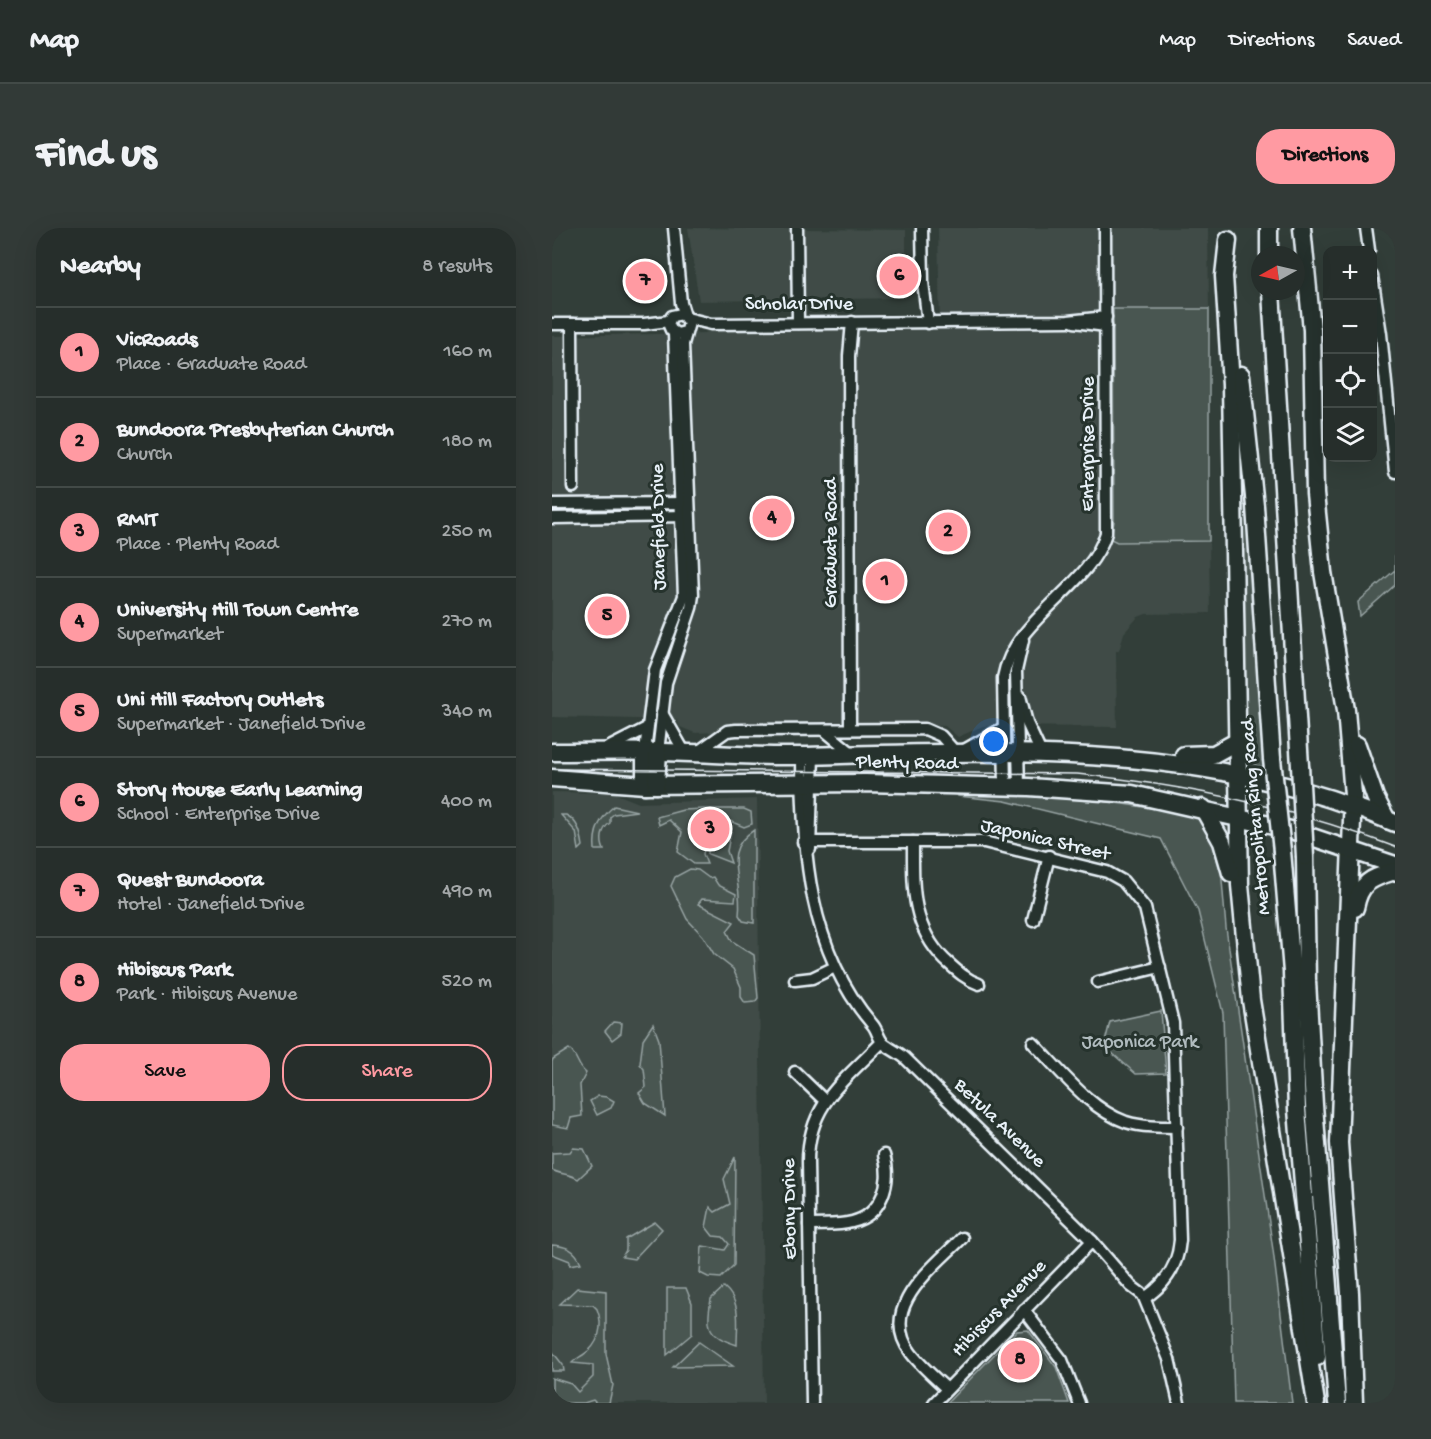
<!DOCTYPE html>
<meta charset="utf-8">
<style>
:root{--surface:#262e2b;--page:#323a37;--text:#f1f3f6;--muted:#a4a8a9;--line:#424a47;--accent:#ff9aa2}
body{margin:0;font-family:"Gochi Hand",sans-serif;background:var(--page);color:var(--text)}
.controls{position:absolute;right:18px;top:18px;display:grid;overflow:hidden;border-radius:12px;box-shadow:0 6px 24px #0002}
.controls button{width:54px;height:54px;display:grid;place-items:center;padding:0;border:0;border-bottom:2px solid var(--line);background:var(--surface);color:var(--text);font:30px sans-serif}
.compass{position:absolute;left:699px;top:18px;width:54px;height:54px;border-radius:50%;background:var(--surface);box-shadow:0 6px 24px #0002;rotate:262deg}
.you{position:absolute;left:442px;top:514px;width:21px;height:21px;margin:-15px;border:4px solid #fff;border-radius:50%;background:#1a73e8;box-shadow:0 0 0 9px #1a73e833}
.badge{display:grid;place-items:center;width:39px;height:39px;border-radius:50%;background:var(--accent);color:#111;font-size:20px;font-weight:700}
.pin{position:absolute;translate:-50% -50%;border:3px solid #fff;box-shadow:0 2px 6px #0006}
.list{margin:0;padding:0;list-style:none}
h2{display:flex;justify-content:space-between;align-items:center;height:78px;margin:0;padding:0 24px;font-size:26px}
h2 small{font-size:20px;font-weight:400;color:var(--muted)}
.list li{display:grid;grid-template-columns:39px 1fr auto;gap:18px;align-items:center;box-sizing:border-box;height:90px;padding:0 24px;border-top:2px solid var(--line)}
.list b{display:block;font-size:22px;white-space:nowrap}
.list p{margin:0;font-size:20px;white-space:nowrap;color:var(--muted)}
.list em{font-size:20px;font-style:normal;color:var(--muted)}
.actions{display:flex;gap:12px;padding:18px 24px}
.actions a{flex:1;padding:14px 0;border:2px solid var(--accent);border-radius:24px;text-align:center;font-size:21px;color:var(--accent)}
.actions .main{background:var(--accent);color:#111}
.icon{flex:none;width:33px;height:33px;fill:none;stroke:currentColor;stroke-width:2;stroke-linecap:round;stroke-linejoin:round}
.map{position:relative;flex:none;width:843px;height:1175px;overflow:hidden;border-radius:24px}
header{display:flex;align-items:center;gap:36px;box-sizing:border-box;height:84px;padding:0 30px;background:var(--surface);border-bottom:2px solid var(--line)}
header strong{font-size:28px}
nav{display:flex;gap:33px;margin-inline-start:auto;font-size:21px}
.intro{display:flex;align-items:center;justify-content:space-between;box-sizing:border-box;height:144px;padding:0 36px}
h1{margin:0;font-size:42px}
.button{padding:15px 27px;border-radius:24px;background:var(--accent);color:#111;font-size:21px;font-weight:700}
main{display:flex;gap:36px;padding:0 36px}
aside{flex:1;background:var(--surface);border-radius:24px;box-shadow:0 6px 24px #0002}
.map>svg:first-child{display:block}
.built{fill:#3f4b46}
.green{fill:#495651;stroke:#98a4a4;stroke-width:1.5}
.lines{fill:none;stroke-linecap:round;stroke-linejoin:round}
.minor-casing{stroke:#e8f1f8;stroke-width:15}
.highway-casing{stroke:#e8f1f8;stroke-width:21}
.minor{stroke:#26332d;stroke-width:10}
.highway{stroke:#26332d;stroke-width:16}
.tram{stroke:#e8f1f8;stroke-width:1.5}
.highway-bridge-casing{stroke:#e8f1f8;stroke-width:21;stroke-linecap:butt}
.highway-bridge{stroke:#26332d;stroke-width:16}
.labels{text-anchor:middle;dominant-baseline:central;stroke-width:6;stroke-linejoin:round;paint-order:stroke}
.street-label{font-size:20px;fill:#e8f1f8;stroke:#26332d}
.park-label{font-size:20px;fill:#b0bbbe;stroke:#26332d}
</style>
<header>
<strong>Map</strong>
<nav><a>Map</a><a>Directions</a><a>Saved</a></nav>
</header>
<div class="intro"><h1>Find us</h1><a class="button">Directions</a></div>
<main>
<aside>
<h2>Nearby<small>8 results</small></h2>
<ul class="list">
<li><span class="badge">1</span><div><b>VicRoads</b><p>Place · Graduate Road</p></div><em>160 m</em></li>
<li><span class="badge">2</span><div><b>Bundoora Presbyterian Church</b><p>Church</p></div><em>180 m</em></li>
<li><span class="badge">3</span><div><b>RMIT</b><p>Place · Plenty Road</p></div><em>250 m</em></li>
<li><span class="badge">4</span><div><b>University Hill Town Centre</b><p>Supermarket</p></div><em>270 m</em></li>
<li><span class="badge">5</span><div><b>Uni Hill Factory Outlets</b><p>Supermarket · Janefield Drive</p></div><em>340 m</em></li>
<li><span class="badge">6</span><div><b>Story House Early Learning</b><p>School · Enterprise Drive</p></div><em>400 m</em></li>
<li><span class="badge">7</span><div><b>Quest Bundoora</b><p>Hotel · Janefield Drive</p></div><em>490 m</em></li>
<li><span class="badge">8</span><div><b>Hibiscus Park</b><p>Park · Hibiscus Avenue</p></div><em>520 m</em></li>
</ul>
<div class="actions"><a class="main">Save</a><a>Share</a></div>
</aside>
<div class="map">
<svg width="843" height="1175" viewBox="0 0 843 1175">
<rect width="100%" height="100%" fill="#323e39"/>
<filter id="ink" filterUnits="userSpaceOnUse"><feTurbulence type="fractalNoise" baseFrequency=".0167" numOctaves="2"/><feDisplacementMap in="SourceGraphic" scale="12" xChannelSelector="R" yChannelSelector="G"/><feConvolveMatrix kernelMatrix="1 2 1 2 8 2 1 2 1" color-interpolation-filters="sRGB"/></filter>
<g filter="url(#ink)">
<g class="built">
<polygon points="136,0 354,2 354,70 147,73"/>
<polygon points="386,0 656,0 657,81 561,81 562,293 560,311 565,314 657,313 658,385 594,386 586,389 572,405 567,423 564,423 565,499 431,498 406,509 393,498 287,495 287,498 143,505 128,499 125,492 0,489 0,108 153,105 157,102 388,101"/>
<polygon points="0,564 62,565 87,575 205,571 212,1175 0,1175"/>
</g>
<g class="green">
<polygon points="561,81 657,81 657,313 565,314 559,311 562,293"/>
<polygon points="694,277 713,540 689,533 686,278"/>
<polygon points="843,325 843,357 808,388 806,374 843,342"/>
<polygon points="406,564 530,570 646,587 667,617 674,700 721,1022 740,1175 682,1175 671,785 646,683 609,611 453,573 406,568"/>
<path d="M62,578L85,583L62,586L58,589V595C49,601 48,613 52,622H43C41,603 48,590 62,578Z"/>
<polygon points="152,581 192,581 199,584 200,596 192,599 178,593 170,597 166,594 149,595 145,608 154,610 151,626 155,636 142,636 126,624 130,604 117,592 107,597 105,589 131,582"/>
<path d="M9,587H14C26,593 29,605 31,618L27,622L24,604Z"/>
<polygon points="180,598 175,623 179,635 156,626 156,618 167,611 170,600"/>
<path d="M202,602V695L191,693L187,687C192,651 167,624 202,602Z"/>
<polygon points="138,641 146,642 157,650 161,649 166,657 184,666 183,673 150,671 146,676 182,694 175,703 180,713 202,727 206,770 203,774 193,775 189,769 189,759 181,741 162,726 151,708 135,691 119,658 123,649"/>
<polygon points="609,783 614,845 584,846 552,818 558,794"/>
<polygon points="61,794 70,795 69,805 60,812 53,803"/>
<polygon points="101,796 107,812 113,888 93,875 87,865 94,859 92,841 88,836 91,811"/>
<path d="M17,821C26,828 25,838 34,845L28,857L30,888L19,890L16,900L0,897V834L1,831Z"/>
<polygon points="46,868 55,869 62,873 59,880 45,887 38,873"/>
<path d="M21,920L32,921L40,938L26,951C17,945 9,947 0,942V925L18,924Z"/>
<polygon points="183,929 182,1037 169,1050 156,1049 148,1045 150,1018 173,1022 177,1016 171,1009 161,1008 154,999 158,979 163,984 178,976 172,951"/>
<polygon points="103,994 110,1001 82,1031 70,1029 74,1022 74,1011"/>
<path d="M0,1017C14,1018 23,1021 29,1035L18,1037V1033L0,1026Z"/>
<path d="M172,1059C190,1074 185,1096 185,1117C156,1107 154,1101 159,1071Z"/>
<path d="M25,1060L54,1063V1126L61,1157L57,1175H44L41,1172L32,1175H0V1150L19,1156L26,1164L41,1149V1137L20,1135C23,1131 26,1130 31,1127C47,1117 52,1098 45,1081L41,1077L8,1076Z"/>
<polygon points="115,1060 134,1060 140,1075 140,1106 115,1127"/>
<polygon points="476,1102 504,1139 517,1175 395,1175 465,1103"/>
<polygon points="147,1114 181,1138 121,1139"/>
<polygon points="0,1123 11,1137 12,1143 0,1143"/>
</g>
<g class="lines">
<g class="minor-casing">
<g id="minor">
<polyline points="122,0 129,75 133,88"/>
<polyline points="245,0 246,95"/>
<polyline points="370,0 371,54 376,95"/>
<polyline points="814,0 817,22"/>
<polyline points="820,48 829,106 843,244"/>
<polyline points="135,90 159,96 516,93 554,89"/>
<polyline points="522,94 554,98"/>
<polyline points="0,96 92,96 117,93"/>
<polyline points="20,96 21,259"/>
<polyline points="0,276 135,275"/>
<polyline points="0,290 137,288"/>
<polyline points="468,468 475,495 489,525"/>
<polyline points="110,485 133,525"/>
<polyline points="298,501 297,128 300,94"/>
<polyline points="272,502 301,526"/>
<polyline points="54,521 93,501"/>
<polyline points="93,523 103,442 132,368 122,106"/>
<polyline points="106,524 114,455 139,380 141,367 131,116 137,95 130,86 120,88 116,95 119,102 125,106 133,104"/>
<polyline points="144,525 175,503 184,502 373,501 389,508 405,526 451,500"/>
<path d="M250,528C250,622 256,721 320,796C325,801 326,810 331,815C338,821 346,824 353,830L540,1013L579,1058L591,1067L617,1131L627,1175"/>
<path d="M453,559L451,450C462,389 538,360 554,305L553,0"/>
<polyline points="467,559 464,443 471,412"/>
<path d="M251,614H432L555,644L571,653L593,680L621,795L628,1012C626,1038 614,1056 593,1070"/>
<path d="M361,614C361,659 359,698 393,732C404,742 413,751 427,756"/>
<polyline points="258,621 261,527"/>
<polyline points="481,692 497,628"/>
<polyline points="243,752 260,750 283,739"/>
<polyline points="546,754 608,739"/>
<path d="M481,815C508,842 537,881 574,894C590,899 608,899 625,899"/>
<polyline points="243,844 272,872"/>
<path d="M257,997C271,996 286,998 300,994C330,987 340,954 332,927"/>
<polyline points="472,1082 510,1132 527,1175"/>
<path d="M395,1161C383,1150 369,1138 359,1125C325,1080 381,1040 410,1010"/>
<path d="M260,1175L256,933C256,876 293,852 330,814"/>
<polyline points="382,1175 540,1013"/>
</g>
</g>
<g class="highway-casing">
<g id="highway">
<polyline points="717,0 717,27"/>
<polyline points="750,0 760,102 763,266 771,344 794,482 801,567 787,915 798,1065 802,1175"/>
<polyline points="676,12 672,48 679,157 688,657 699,772 764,1175"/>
<polyline points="719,63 748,538"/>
<polyline points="689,147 703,278 720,531"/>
<polyline points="805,517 823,569 835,592"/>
<path d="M0,524C36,524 73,523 109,524C156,525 202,529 249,528C452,523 652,513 843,595"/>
<polyline points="632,527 662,526 684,514"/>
<polyline points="0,550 93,557 313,555 477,559 580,566 739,602 843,637"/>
<polyline points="93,557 93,523"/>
<polyline points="104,557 106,524"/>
<polyline points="651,580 670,614 679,645"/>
<polyline points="730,623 740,744 745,881 765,1129"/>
<polyline points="753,629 755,753 762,877 785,1175"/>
<path d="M803,680C808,654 819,650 843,643"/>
</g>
</g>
<use href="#minor" class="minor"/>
<use href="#highway" class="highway"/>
<path class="tram" d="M0,541L525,546C635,557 740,579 843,619"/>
<g class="highway-bridge-casing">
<g id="highway-bridge">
<polyline points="720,531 730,623"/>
<polyline points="748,538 753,629"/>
</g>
</g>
<use href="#highway-bridge" class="highway-bridge"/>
</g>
</g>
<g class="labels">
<g class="street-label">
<text x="247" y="77">Scholar Drive</text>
<text transform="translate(537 216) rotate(-90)">Enterprise Drive</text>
<text transform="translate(108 299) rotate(-91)">Janefield Drive</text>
<text transform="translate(280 315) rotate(-90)">Graduate Road</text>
<text transform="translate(355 536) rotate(1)">Plenty Road</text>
<text transform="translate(705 589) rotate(-95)">Metropolitan Ring Road</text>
<text transform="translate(493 613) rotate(13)">Japonica Street</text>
<text transform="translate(447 896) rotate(44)">Betula Avenue</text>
<text transform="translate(239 981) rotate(-91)">Ebony Drive</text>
<text transform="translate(448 1081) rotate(-46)">Hibiscus Avenue</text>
</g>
<g class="park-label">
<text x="588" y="815">Japonica Park</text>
</g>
</g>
</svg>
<div class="controls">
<button>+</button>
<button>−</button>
<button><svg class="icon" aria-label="locate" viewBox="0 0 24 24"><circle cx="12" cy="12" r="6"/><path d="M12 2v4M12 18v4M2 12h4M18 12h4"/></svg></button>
<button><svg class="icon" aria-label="layers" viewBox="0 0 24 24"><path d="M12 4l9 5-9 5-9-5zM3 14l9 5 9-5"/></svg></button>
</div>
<svg class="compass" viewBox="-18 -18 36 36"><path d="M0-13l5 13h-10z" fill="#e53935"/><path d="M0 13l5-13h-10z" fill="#a4a8a9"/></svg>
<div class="you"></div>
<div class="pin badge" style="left:333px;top:353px">1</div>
<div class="pin badge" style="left:396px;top:304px">2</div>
<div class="pin badge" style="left:158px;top:601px">3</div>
<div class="pin badge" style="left:220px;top:290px">4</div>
<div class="pin badge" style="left:55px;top:388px">5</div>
<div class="pin badge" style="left:347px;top:48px">6</div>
<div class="pin badge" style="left:93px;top:53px">7</div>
<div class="pin badge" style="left:468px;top:1132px">8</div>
</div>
</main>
